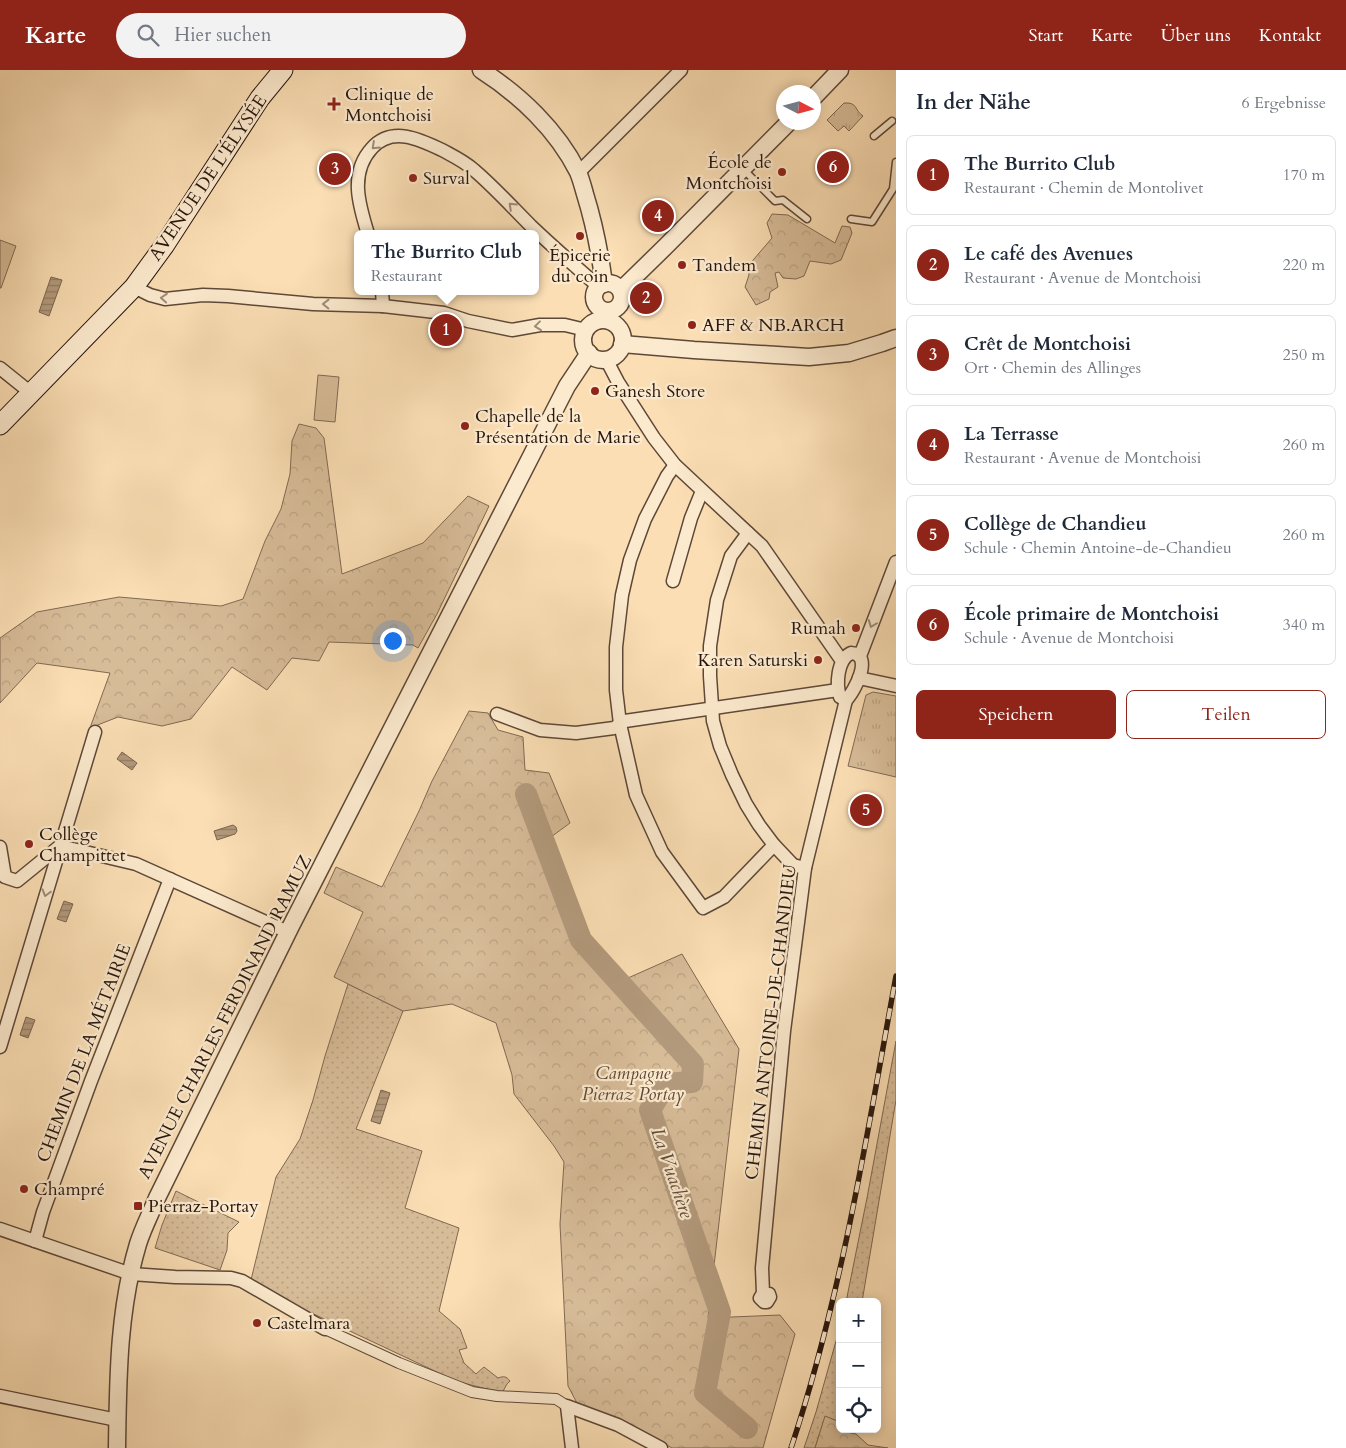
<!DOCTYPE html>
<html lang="de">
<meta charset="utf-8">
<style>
:root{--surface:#fff;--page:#f2f2f3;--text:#1f2937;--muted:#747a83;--line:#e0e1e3;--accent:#8f2418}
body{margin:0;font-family:Cardo,serif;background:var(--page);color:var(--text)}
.controls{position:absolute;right:15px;bottom:15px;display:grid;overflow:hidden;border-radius:8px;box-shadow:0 2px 12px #0003}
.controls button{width:45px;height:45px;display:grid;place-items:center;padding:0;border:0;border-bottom:1px solid var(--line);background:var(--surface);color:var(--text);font:25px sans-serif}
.compass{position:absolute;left:776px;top:15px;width:45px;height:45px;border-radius:50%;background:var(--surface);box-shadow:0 2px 12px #0003;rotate:96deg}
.you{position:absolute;left:392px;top:570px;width:18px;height:18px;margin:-12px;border:4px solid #fff;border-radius:50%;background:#1a73e8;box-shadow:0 0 0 8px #1a73e833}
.badge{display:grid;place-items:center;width:32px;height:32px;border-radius:50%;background:var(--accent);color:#fff;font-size:16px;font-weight:700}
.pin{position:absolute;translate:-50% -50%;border:2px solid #fff;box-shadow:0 1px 5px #0006}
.popup{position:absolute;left:354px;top:160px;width:185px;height:65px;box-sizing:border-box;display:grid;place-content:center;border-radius:8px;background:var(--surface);filter:drop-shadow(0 1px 4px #0005);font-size:16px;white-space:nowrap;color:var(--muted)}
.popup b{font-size:19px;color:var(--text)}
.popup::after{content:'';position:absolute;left:50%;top:100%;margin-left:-10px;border:10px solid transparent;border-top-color:var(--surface)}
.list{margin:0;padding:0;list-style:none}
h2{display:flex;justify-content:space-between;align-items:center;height:65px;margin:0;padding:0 20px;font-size:21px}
h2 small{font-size:16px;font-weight:400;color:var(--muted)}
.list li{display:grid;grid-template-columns:32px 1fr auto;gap:15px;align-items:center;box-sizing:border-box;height:80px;margin:0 10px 10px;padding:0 10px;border:1px solid var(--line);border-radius:8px}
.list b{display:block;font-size:19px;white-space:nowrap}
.list p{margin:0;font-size:16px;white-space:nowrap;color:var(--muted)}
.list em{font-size:16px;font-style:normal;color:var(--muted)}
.actions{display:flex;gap:10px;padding:15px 20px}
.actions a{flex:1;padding:11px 0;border:1px solid var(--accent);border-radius:8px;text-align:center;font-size:18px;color:var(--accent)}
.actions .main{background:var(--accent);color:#fff}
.icon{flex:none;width:28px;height:28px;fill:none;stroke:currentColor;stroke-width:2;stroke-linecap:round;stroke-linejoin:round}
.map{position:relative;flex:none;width:896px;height:1378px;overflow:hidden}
header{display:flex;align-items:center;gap:30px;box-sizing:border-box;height:70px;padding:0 25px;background:var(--accent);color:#fff}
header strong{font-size:24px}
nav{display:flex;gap:28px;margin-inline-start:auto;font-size:18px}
.search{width:350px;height:45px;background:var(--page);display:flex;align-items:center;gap:12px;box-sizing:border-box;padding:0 18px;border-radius:28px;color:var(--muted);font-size:19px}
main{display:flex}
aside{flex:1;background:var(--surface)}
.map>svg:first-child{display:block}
.grass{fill:url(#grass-dots);stroke:#806953}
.forest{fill:url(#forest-crowns);stroke:#806953}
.park{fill:url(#park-tufts);stroke:#806953}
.pitch{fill:#d7bc98;stroke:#806953}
.water{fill:url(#water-rules);stroke:#7b6550}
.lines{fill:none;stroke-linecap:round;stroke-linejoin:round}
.river{stroke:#b39a7c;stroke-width:22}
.service-casing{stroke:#5d4838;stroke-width:9}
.pedestrian-casing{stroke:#5d4838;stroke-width:12}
.minor-casing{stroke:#5d4838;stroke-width:15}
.tertiary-casing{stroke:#5d4838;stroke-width:19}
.secondary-casing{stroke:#28160e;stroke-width:21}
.service{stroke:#fceace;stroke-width:6}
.pedestrian{stroke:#fceace;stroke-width:10}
.minor{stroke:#fceace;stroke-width:12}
.tertiary{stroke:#fceace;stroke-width:16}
.secondary{stroke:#fceace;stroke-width:19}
.rail-casing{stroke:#28160e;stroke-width:5.5}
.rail{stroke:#fceace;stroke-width:4;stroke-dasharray:11;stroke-linecap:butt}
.oneway{stroke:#9d8b78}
.poi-dot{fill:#8f2418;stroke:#fceace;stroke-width:2}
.labels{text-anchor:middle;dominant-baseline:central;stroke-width:4.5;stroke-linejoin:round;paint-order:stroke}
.poi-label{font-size:18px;fill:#28160e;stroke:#fceace;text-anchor:start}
.street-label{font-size:18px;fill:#28160e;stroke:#fceace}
.park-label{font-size:18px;font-style:italic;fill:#5d4837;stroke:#fceace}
.water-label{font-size:19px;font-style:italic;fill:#604b3a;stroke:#fceace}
</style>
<header>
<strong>Karte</strong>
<div class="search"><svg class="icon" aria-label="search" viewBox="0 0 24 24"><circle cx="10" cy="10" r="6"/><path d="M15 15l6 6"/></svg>Hier suchen</div>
<nav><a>Start</a><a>Karte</a><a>Über uns</a><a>Kontakt</a></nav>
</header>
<main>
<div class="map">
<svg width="896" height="1378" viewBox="0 0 896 1378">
<defs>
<pattern id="grass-dots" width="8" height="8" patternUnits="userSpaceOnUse" patternTransform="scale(1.25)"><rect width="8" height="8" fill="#d7bc98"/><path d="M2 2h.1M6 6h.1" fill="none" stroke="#b9a182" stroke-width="1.8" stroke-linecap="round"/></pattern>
<pattern id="forest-crowns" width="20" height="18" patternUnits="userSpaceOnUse" patternTransform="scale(1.25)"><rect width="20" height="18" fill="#d7bc98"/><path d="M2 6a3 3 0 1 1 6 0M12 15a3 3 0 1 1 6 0" fill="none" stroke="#b9a182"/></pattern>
<pattern id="park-tufts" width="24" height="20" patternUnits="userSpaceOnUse" patternTransform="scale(1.25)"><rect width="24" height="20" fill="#d7bc98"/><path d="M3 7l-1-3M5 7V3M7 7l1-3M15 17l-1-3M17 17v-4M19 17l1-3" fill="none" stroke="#b9a182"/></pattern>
<pattern id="water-rules" width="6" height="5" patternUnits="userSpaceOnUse" patternTransform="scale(1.25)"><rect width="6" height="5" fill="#b39a7c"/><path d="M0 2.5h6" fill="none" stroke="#927d64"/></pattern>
</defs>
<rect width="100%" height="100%" fill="#fbdeb4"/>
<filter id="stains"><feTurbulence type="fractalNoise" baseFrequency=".004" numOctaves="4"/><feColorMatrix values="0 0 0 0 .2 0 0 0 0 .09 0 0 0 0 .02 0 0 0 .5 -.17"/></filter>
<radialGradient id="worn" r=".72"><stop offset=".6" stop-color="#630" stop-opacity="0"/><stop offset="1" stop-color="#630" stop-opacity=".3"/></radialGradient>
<g class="grass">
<path d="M348,914L403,941L356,1059L422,1081L405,1138L459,1158L439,1241L460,1259L467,1278L459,1280L464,1293L476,1304L484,1297L498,1308C504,1306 506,1306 510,1311L507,1314L502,1323L456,1311L303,1239L251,1210L276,1107L300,1069L313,1030L325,986Z"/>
<polygon points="896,971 896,1030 862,1232 846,1232 867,1128"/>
<polygon points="176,1121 239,1152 228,1163 227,1180 220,1200 155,1178 162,1155"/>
<polygon points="840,1257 840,1352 825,1347 815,1378 804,1378 816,1342"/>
</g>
<g class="forest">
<polygon points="772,144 788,145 835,173 842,156 850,157 852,163 841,190 831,194 810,191 804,206 796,209 783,208 779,202 775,203 778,217 770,222 769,229 756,235 745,217 749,205 748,196 772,168 767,153"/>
<polygon points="299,354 316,358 324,368 342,504 423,473 468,426 489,436 437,544 418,578 413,575 329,572 319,591 292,588 267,620 232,597 191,649 162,656 118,647 90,658 110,603 37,593 0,633 0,568 37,542 119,527 221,536 243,529 265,471 281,439 290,404 292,371"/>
<polygon points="469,641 488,643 498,660 523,667 525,700 549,703 570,753 551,767 550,791 579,869 619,912 682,884 739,979 708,1248 780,1245 795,1264 763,1378 672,1378 622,1350 577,1333 568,1316 560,1154 564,1092 554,1076 514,1024 512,1005 496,953 452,934 403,941 334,907 363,842 324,823 336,797 382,817 419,741 432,711"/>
<polygon points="825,1346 840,1352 840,1359 841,1359 841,1361 856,1364 868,1375 888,1378 815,1378"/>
</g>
<g class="park">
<path d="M844,33C858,32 854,40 863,46L849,61L844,56L838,61L827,50Z"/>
<polygon points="873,622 896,626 896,707 848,696 866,625"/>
</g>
<g class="pitch">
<polygon points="0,170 16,176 1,218 0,218"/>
<polygon points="318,305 339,307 335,352 314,350"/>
</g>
<g class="water">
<polygon points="51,207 62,210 49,246 39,242"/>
<polygon points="122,682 137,693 132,700 117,689"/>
<polygon points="233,755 236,757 237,761 235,764 217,770 214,761"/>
<polygon points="64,831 73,834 66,852 57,849"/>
<polygon points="26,947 35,950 28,968 20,965"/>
<polygon points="381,1020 390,1023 380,1054 371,1051"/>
</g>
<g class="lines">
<polyline class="river" points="526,724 581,870 693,994 692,1012 666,1014 650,1040 720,1242 705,1323 747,1358"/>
<g class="service-casing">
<g id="service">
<polyline points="874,66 892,51"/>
<polyline points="743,99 775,131 783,130 807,149"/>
<polyline points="851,149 872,152 893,119 896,92"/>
</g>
</g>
<g class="pedestrian-casing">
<polyline id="pedestrian" points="325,1259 399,1293 472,1322 497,1326 556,1329 567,1336"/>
</g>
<g class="minor-casing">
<g id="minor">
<polyline points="578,103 681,0"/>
<path d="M368,164C359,135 349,103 372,78C392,56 419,69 442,80C453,86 464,91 474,100C494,117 512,137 531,156C553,177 576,197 599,217"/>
<polyline points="134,217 150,225 165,229 203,225 228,226 313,234 383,236 444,243 468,251 512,260 540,255 565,255 586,260"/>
<polyline points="382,221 383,236"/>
<polyline points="606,289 618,312 654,368 675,395 762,476 842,591"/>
<polyline points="0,298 31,323"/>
<polyline points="675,395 667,406 645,449 630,490 622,525 616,577 616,620 620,654 636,725 662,782 703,838 724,827 774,775"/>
<polyline points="748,463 731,486 717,530 710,576 710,606 713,651 720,676 732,705 746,734 759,755 774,775 793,795 805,798"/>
<polyline points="673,511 691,448 702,421"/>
<path d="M851,583C874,584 855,621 846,630L840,627C836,614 837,590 851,583Z"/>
<polyline points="860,586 896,492"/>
<polyline points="859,608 896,616"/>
<polyline points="497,644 540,660 576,663 614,658 625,651 838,620"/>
<polyline points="60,776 136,794 288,862"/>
<polyline points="0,777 5,807 17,811 60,776"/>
<polyline points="0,977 95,662"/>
<polyline points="0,1159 131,1204 175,1207 231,1208 242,1211 325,1259"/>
<polyline points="35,1171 43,1142 91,1011 170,809"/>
<polyline points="763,1223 769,1224 770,1227 767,1232 764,1232 760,1228 763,1223 762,1198 784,961 805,798 846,630"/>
<polyline points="0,1326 117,1350"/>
<polyline points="572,1378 567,1336 618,1355 661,1378"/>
</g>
</g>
<g class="tertiary-casing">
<g id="tertiary">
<path d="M481,0C520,25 557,60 578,102C581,109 583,117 585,124C594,153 600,183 604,214"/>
<polyline points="814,27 840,0"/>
<circle cx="608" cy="227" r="14"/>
<polyline points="621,220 666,176 789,52"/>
<circle cx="603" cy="270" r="20"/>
<polyline points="622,274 694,280 809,287 849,283 882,273 896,268"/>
<path d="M117,1378C118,1309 118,1241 138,1174C143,1158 151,1143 157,1128L291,856L548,353L567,316L589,283"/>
</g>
</g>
<g class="secondary-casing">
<polyline id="secondary" points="0,355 134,217 164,176 260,28 283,0"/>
</g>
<use href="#service" class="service"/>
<use href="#pedestrian" class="pedestrian"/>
<use href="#minor" class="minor"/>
<use href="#tertiary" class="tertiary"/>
<use href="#secondary" class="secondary"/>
<g class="rail-casing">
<path id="rail" d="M791,1378C842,1225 867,1064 896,906"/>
</g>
<use href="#rail" class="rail"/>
</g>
<defs><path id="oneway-chevron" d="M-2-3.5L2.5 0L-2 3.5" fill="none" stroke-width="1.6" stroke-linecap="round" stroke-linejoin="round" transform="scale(1.25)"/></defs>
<g class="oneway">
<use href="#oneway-chevron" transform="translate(375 76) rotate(137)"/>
<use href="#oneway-chevron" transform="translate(512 136) rotate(-136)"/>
<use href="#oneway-chevron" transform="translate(164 228) rotate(-175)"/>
<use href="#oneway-chevron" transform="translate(326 234) rotate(-179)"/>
<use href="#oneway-chevron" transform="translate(538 256) rotate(173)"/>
<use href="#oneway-chevron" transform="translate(872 554) rotate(111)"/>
<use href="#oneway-chevron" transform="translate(46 823) rotate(106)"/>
</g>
<g class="poi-dot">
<path d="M331.5 26.5h5v5h5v5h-5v5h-5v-5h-5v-5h5z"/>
<circle cx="782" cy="102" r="5"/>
<circle cx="413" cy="108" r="5"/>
<circle cx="580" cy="166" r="5"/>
<circle cx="682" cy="195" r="5"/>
<circle cx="692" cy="255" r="5"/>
<circle cx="595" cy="321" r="5"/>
<circle cx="465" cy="356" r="5"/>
<circle cx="856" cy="558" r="5"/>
<circle cx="818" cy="590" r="5"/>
<circle cx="29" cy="774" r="5"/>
<circle cx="24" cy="1119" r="5"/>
<rect x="133" y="1131" width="10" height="10" rx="2.5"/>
<circle cx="257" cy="1253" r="5"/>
</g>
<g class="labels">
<g class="poi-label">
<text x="345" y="24">Clinique de<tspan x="345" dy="21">Montchoisi</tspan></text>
<text x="772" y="92" text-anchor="end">École de<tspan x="772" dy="21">Montchoisi</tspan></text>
<text x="423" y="108">Surval</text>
<text x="580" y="185" text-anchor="middle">Épicerie<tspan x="580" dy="21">du coin</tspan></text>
<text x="692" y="195">Tandem</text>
<text x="702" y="255">AFF &amp; NB.ARCH</text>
<text x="605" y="321">Ganesh Store</text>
<text x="475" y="346">Chapelle de la<tspan x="475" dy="21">Présentation de Marie</tspan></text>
<text x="846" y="558" text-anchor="end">Rumah</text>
<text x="808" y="590" text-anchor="end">Karen Saturski</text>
<text x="39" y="764">Collège<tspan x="39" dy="21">Champittet</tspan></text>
<text x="34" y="1119">Champré</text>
<text x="148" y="1136">Pierraz-Portay</text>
<text x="267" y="1253">Castelmara</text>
</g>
<g class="street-label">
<text transform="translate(208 108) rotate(-56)">AVENUE DE L'ÉLYSÉE</text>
<text transform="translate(225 947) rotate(-63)">AVENUE CHARLES FERDINAND RAMUZ</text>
<text transform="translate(771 952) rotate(-83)">CHEMIN ANTOINE-DE-CHANDIEU</text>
<text transform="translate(84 983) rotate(-69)">CHEMIN DE LA MÉTAIRIE</text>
</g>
<g class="park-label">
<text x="633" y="1003">Campagne<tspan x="633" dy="21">Pierraz Portay</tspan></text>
</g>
<g class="water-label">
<text transform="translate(672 1103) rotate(71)">La Vuachère</text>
</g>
</g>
<rect width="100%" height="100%" filter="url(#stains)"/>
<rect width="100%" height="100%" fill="url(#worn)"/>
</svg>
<div class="controls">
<button>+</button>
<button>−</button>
<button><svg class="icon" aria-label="locate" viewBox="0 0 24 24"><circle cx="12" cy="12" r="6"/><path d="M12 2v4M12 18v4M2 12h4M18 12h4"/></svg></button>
</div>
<svg class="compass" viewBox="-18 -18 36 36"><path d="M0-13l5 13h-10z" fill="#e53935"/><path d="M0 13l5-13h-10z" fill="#747a83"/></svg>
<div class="you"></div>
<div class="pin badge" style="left:446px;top:260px">1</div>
<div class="popup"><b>The Burrito Club</b>Restaurant</div>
<div class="pin badge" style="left:646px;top:228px">2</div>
<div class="pin badge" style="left:335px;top:99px">3</div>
<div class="pin badge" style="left:658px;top:146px">4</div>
<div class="pin badge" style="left:866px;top:740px">5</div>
<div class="pin badge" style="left:833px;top:97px">6</div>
</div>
<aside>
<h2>In der Nähe<small>6 Ergebnisse</small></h2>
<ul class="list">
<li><span class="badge">1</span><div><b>The Burrito Club</b><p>Restaurant · Chemin de Montolivet</p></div><em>170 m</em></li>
<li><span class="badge">2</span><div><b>Le café des Avenues</b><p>Restaurant · Avenue de Montchoisi</p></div><em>220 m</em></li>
<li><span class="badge">3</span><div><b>Crêt de Montchoisi</b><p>Ort · Chemin des Allinges</p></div><em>250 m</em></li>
<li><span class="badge">4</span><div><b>La Terrasse</b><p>Restaurant · Avenue de Montchoisi</p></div><em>260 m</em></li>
<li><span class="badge">5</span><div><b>Collège de Chandieu</b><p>Schule · Chemin Antoine-de-Chandieu</p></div><em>260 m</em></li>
<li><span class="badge">6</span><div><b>École primaire de Montchoisi</b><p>Schule · Avenue de Montchoisi</p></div><em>340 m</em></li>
</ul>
<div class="actions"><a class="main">Speichern</a><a>Teilen</a></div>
</aside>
</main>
